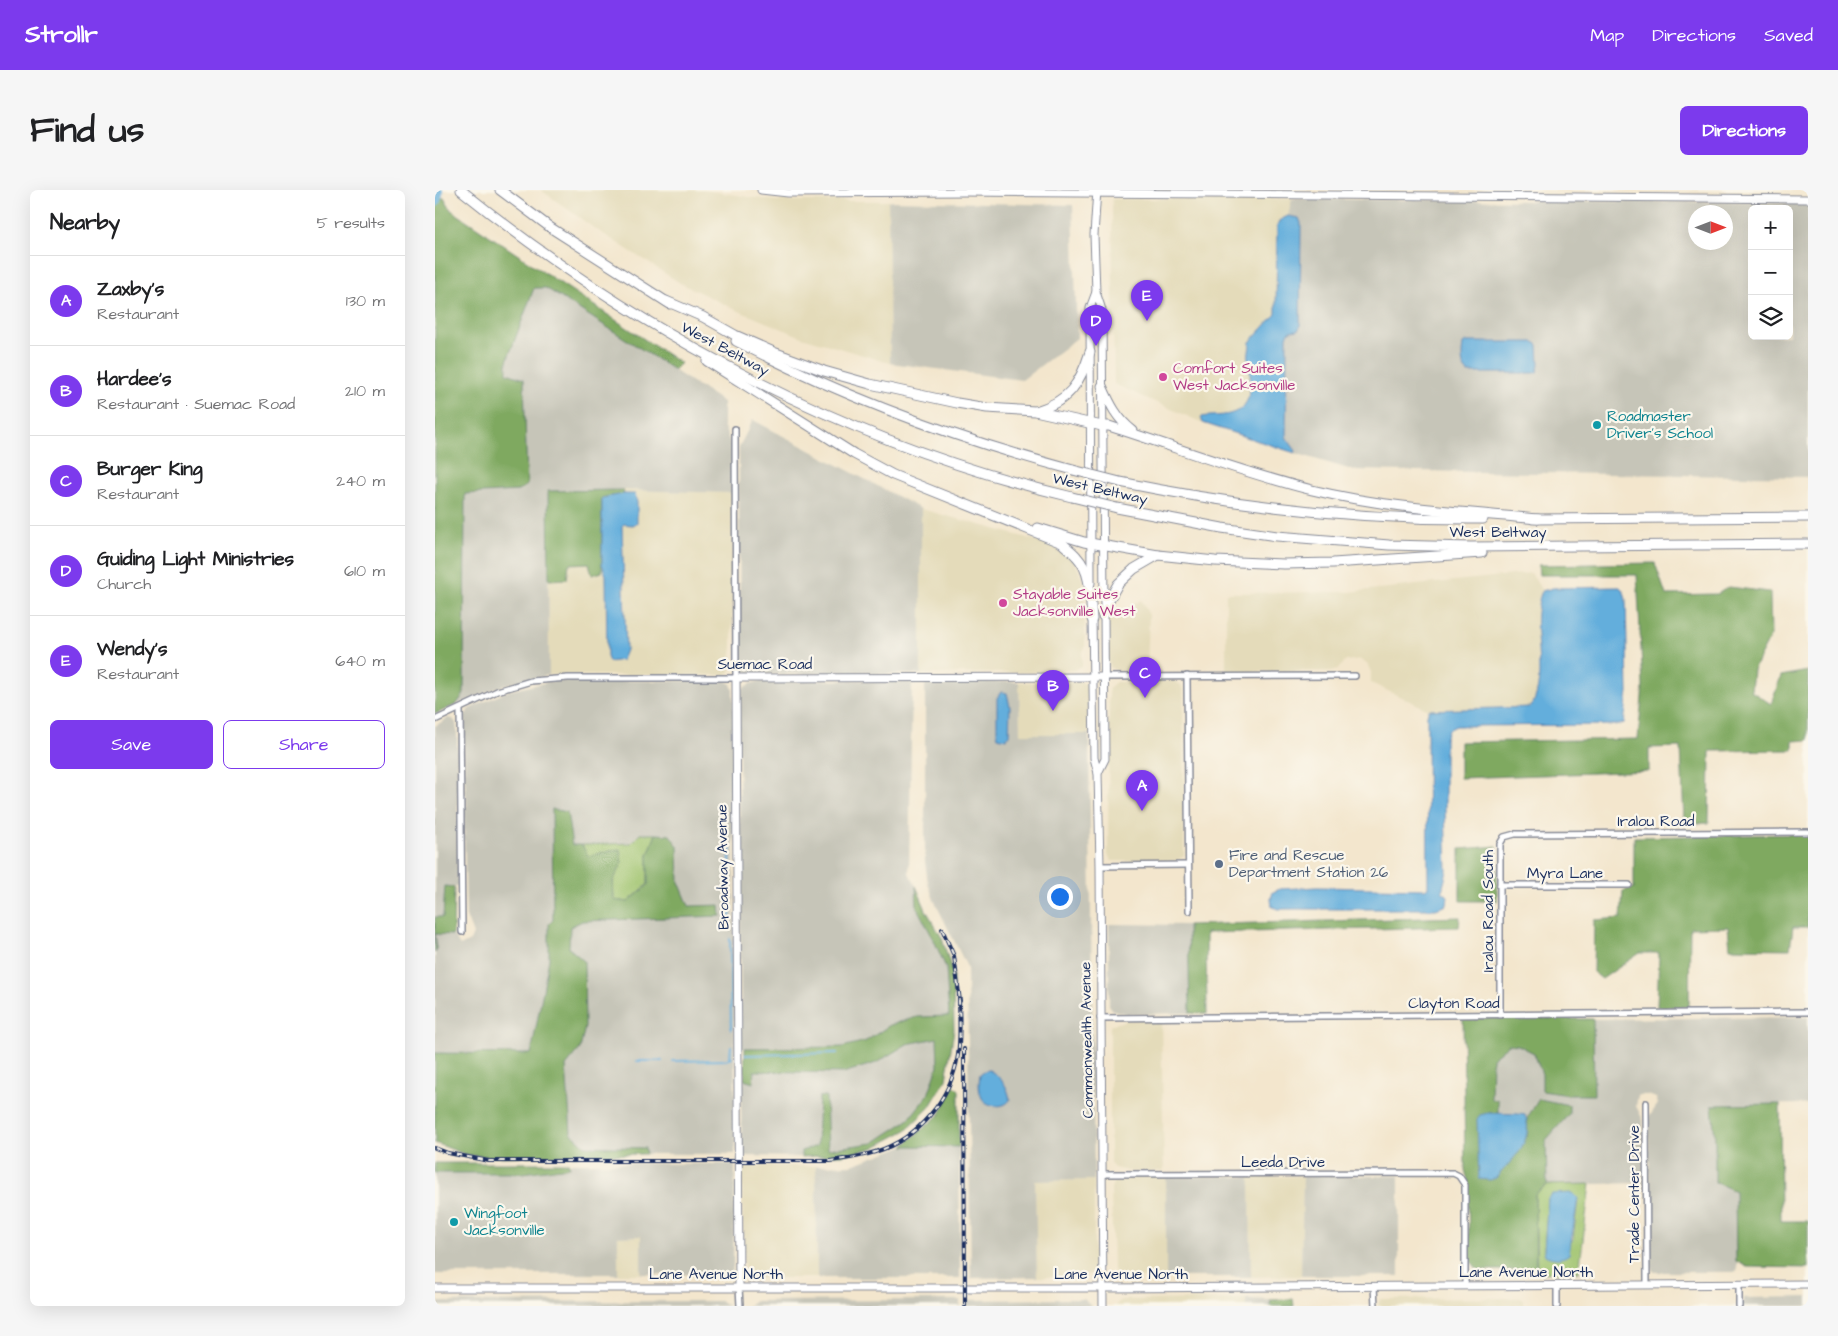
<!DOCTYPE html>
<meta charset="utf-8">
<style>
:root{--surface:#fff;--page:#f6f6f6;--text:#202124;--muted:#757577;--line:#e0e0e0;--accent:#7c3aed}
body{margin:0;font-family:"Architects Daughter",sans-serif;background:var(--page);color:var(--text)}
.controls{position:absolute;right:15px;top:15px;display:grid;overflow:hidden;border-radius:8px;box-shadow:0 5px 20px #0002}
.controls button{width:45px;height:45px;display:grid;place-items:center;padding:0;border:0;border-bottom:1px solid var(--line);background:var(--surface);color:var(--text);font:25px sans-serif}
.compass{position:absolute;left:1253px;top:15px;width:45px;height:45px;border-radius:50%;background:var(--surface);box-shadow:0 5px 20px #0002;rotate:90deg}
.you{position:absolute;left:624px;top:706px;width:18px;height:18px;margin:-12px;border:4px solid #fff;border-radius:50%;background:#1a73e8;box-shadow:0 0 0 8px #1a73e833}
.badge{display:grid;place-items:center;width:32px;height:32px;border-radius:50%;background:var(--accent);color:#fff;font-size:16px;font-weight:700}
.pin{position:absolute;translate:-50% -41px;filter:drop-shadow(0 1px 2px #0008)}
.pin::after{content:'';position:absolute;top:26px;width:18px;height:15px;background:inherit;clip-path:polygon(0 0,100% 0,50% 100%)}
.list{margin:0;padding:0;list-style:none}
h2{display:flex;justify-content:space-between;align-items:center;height:65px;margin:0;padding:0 20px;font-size:21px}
h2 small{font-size:16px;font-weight:400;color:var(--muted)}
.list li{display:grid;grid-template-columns:32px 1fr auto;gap:15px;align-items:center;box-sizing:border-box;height:90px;padding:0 20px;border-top:1px solid var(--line)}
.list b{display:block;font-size:19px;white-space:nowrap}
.list p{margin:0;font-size:16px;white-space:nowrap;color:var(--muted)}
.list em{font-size:16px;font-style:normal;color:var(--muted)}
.actions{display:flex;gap:10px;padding:15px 20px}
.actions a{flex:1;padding:11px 0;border:1px solid var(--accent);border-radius:8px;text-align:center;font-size:18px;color:var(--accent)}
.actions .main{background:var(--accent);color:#fff}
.icon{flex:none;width:28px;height:28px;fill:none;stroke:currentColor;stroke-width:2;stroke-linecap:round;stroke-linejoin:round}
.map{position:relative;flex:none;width:1373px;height:1116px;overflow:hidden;border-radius:8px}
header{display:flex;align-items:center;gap:30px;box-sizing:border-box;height:70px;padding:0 25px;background:var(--accent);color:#fff}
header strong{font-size:24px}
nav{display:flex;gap:28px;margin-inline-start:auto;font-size:18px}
.intro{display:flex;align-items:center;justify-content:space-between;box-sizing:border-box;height:120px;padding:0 30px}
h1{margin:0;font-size:35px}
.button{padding:12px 22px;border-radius:8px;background:var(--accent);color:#fff;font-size:18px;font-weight:700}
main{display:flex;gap:30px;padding:0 30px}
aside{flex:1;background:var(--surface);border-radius:8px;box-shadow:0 5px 20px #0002}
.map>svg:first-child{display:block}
.built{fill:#e4dbba}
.industrial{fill:#c6c5b8;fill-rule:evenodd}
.green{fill:#9fc36d;stroke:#5d7966;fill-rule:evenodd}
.forest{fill:#7fa960;stroke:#4d6c5f}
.water{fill:#64aedc;stroke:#406e9d}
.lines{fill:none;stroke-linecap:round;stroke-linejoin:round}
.stream{stroke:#64aedc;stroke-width:2}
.river{stroke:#64aedc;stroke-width:11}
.street-casing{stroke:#878a96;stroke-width:8}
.secondary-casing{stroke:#878a96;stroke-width:9}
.highway-casing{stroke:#878a96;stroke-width:11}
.street{stroke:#fff;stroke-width:5}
.secondary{stroke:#fff;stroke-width:7}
.highway{stroke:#fff;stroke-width:9}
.rail-casing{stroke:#1b2f5e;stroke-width:4}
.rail{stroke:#fbf7ec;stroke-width:2;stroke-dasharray:5.5;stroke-linecap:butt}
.highway-bridge-casing{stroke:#878a96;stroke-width:11;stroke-linecap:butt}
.highway-bridge{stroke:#fff;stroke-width:9}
.hotel-dot{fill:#d1479c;stroke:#fbf7ec;stroke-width:2}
.culture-dot{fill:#0f9aa8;stroke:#fbf7ec;stroke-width:2}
.service-dot{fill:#5c6f8a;stroke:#fbf7ec;stroke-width:2}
.labels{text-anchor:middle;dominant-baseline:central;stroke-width:4.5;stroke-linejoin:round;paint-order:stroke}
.street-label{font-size:15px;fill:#1b2f5e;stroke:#fbf7ec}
.hotel-label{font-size:15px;fill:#b23c85;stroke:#fbf7ec;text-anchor:start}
.culture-label{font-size:15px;fill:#0d838f;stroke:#fbf7ec;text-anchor:start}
.service-label{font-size:15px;fill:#4e5e75;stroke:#fbf7ec;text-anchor:start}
</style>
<header>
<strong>Strollr</strong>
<nav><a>Map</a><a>Directions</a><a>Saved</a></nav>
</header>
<div class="intro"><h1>Find us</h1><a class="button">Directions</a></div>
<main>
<aside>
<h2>Nearby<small>5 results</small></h2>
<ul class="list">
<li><span class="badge">A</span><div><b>Zaxby's</b><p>Restaurant</p></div><em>130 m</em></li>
<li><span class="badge">B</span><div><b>Hardee's</b><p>Restaurant · Suemac Road</p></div><em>210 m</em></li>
<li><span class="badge">C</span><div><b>Burger King</b><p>Restaurant</p></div><em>240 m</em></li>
<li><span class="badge">D</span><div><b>Guiding Light Ministries</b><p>Church</p></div><em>610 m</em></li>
<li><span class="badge">E</span><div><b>Wendy's</b><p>Restaurant</p></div><em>640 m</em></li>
</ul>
<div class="actions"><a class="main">Save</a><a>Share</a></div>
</aside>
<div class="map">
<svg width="1373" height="1116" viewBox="0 0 1373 1116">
<rect width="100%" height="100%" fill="#fbf7ec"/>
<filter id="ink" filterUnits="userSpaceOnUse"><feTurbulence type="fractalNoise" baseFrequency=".02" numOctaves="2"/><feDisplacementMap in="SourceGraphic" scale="10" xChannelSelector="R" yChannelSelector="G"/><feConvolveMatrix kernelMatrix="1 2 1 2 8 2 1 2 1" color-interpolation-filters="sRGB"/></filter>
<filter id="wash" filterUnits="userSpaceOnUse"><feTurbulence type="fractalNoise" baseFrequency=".0096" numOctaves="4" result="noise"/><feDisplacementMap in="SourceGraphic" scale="20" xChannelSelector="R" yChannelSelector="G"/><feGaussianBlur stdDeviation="1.12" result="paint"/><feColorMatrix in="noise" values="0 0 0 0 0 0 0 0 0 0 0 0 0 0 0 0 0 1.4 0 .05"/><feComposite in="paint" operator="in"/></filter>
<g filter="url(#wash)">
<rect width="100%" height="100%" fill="#f3e6cd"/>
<g class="built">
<polygon points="106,0 268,0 341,11 453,11 455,173 367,147 304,121 245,93 156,36"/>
<polygon points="677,9 857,9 853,26 845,30 842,36 841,124 815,152 815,164 813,169 815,176 815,207 810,215 799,223 766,228 768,233 679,194"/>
<polygon points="188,300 297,303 297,475 295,482 290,485 114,485 114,390 132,389 133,374 154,373 157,384 167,382 167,374 171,385 171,402 190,459 189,424 191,420 187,336 192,333 197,335 200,304 189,304"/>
<polygon points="486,319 603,351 618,353 632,361 639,368 638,371 645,383 649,396 650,458 647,463 647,476 639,480 612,482 486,484"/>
<polygon points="1096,383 1107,401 1103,410 1102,425 1103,496 1101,509 1096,517 994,520 936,493 936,482 932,474 924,469 911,471 902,480 895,481 791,482 791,403 915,402"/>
<polygon points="706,410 714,425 712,481 682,481 676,478 673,472 673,430"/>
<polygon points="739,491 746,495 748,502 749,666 741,671 677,671 673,665 674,498 681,492 684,492"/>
<polygon points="584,492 647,492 650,494 654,499 654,544 585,545"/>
<polygon points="726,829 729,981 698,982 679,978 675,973 675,836 691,830"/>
<polygon points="307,976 381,976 382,1088 319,1088 311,1082 309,1075"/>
<polygon points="708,986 731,986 731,1087 689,1088 685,1087 678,1079 676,998 679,991"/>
<polygon points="868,986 866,1086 816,1087 815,987"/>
<polygon points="659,990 659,1076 656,1083 648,1087 602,1087 600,991"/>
<polygon points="206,1046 206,1084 183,1084 183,1047"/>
<polygon points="1088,1108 1088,1116 943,1116 945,1109"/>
<polygon points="811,1109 811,1116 680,1116 686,1110"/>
</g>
<g class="industrial">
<path d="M857,9L1373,13V287L917,280L860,263L861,261L851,247V228L852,145L855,141L863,140L866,105L858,26H853ZM1317,19H1354V146H1317ZM1260,22H1290V52H1260Z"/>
<polygon points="453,11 638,15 642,148 587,190 455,173"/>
<polygon points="99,98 111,98 288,212 288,235 297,257 297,303 188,300 113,301 114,485 71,494 21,515 29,504 30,304 83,301 72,171"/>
<polygon points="318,230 486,319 486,484 315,484 308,481 305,476 304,257"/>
<polygon points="477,490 474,683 481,696 482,718 498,748 511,778 514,826 482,827 455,835 431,851 407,857 306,858 304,506 307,499 315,494 325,491"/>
<polygon points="490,490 584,492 585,544 654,544 659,990 600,991 602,1087 536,1088 532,777 499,710 493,693 490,672"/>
<polygon points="118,491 291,491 296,494 298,500 300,964 211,964 210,958 150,956 136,943 131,875 145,859 134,758 135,737 147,731 286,726 285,715 254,716 244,692 243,656 235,645 205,644 196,653 137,655 132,622 117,619 118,730 114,734 114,769 96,864 0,863 0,763 2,759 0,744 18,745 25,756 35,751 38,744 31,726 29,619 32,616 30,590 29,528 34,519 73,501"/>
<polygon points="13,528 18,529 21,533 22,541 23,695 19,697 10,697 8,727 0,727 0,536"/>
<polygon points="674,734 753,735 755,823 693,824 678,820 674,815"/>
<polygon points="1373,827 1373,914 1277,915 1280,949 1300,1001 1302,1082 1220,1082 1217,1080 1215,1068 1214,927 1223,914 1221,908 1213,905 1203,905 1201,916 1208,930 1208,993 1112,995 1111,950 1134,924 1104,909 1092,928 1090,925 1083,924 1063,923 1063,910 1056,909 1057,868 1074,854 1083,855 1099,863 1107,884 1107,901 1134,905 1159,905 1158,829"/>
<polygon points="502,848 503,876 493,905 473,930 438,953 393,959 391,906 385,907 382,956 367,961 366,967 307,966 306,907 309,890 318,892 319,881 408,883 441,873 472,854"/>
<polygon points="468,956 524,957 525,1088 382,1088 381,976 417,975"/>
<polygon points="134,973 300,974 298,1077 296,1083 289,1085 206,1084 206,1046 183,1047 183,1084 0,1084 0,983 88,983 135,978"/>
<polygon points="731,986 815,987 816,1087 731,1087"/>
<polygon points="868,986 964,986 964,1086 866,1086"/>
<polygon points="1373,1107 1373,1116 1306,1116 1309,1108"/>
<polygon points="649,1109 656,1116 532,1116 532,1110"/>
<polygon points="811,1109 836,1110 835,1116 811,1116"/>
<polygon points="525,1110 525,1116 313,1116 320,1111"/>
<polygon points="286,1111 294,1116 0,1116 0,1112"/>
</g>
<g class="green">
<polygon points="205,644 221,644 213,665 213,694 193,712 179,710 178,691 187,674 184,659 153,666 147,655 196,653"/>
<path d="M1155,994L1144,1082L1102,1083L1100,1004L1112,995ZM1113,1008H1143L1138,1050L1109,1060Z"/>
</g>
<g class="forest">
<polygon points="0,8 9,8 16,20 245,173 239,180 111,98 99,98 72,171 72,183 89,189 92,295 83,301 30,304 29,504 21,515 0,524"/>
<polygon points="188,300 189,304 167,308 167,382 157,385 154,373 134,374 132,389 114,390 113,301"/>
<polygon points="1220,373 1231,405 1282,404 1294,397 1335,402 1336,445 1318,480 1316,501 1336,514 1346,486 1373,481 1373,550 1358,551 1358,560 1275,561 1274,633 1249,634 1246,557 1214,558 1214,581 1025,588 1025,552 1203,549 1208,496 1202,385 1104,385 1103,375"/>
<polygon points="117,619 132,622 137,655 147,655 153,666 185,659 187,674 178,691 179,710 193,712 213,695 213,665 221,644 235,645 243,656 244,692 254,716 285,715 286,726 147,731 135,737 134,758 149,771 150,837 145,859 131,876 136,943 150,956 210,958 211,964 59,967 32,965 0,953 0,863 96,864 114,769 114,734 118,730"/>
<polygon points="1373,644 1373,737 1358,737 1355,759 1295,758 1293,737 1255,738 1254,817 1222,817 1224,763 1205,763 1167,789 1158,782 1159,730 1186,728 1188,701 1199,698 1199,647"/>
<polygon points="1062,656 1062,711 1025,711 1025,659"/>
<polygon points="10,696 19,697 18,745 0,744 2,759 0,763 0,727 8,727"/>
<polygon points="481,696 491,720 507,748 518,784 519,840 511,890 494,918 470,941 438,958 408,965 366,967 366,961 382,956 384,907 391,906 393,959 438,953 473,930 493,905 503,876 502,848 472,854 441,873 408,883 319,881 318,893 309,890 310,858 407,857 431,851 455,835 482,827 514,826 511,778 498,748 482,718"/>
<polygon points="1025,727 1024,737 771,743 772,824 755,823 753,735"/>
<polygon points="1028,828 1158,829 1159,905 1134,905 1107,901 1107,884 1099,863 1083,855 1074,854 1057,868 1056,909 1063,910 1063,923 1053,923 1092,947 1092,928 1104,909 1134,915 1134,924 1111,950 1112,995 1100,1004 1101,1080 1043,1080 1034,1069 1033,991 1030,980"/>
<polygon points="519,895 524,900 524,957 468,956 505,924"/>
<polygon points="1345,914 1346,1031 1373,1031 1373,1078 1312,1077 1301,1071 1300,1001 1280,992 1280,949 1277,915"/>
<polygon points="0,973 134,973 135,977 88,983 0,983"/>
<polygon points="858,1109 859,1116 835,1116 836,1110"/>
</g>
<g class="water">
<path d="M853,26L864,28L866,33L865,137L863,140L855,141L852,146L851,247L861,261L860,263L768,233L766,227C777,225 789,227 800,222C820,213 816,189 813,171C813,166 815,158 815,152L841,124L842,36L845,30Z"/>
<path d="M1031,152H1099L1103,155L1104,175L1102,182L1099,183H1033C1025,176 1027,163 1028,154Z"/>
<polygon points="189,304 200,304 202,312 202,334 197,335 189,334 187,336 191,460 187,470 174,472 172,467 171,385 167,374 167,308"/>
<path d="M1185,397L1189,402L1191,410L1193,502L1189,533L1184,535L1021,536L1013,540L1010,549V618L1012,681L1007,701L1013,706L1012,715L1001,719H844L837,717L836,709L838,702L845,699L882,697L990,699L993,697L992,525L994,520L1096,517C1115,485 1092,436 1107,401L1118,398Z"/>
<polygon points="566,502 572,503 575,517 574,545 571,549 563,547 562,543 562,508"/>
<path d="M554,880C566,887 573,896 575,910C569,919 552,917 547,908C543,900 544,892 545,884L549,881Z"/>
<path d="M1053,923L1083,924L1090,925C1100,952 1076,970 1061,988L1055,990L1044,989L1042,929L1045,925Z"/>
<path d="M1137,1003L1143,1008L1134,1064C1128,1070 1117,1069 1110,1065L1109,1060L1113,1008L1117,1004Z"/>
</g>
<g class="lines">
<g class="stream">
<polyline points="295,656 295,736"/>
<polyline points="295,749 296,840"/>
<polyline points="310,865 402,863"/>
<polyline points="295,868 296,856"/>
<polyline points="202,871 227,871"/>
<polyline points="238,871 290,870 297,868"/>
</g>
<polyline class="river" points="0,12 3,2"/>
</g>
</g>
<g filter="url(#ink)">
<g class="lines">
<g class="street-casing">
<g id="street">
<polyline points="752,486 754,721"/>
<polyline points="669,487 920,486"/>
<polyline points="25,519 27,742"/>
<polyline points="0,530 62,501 96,491 133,488 301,488 300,239"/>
<polyline points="665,676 753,675"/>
<polyline points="1065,695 1194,695"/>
<polyline points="1065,825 1065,654 1069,647 1080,644 1373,642"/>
<polyline points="665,828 1373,822"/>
<polyline points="1211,913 1212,1095"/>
<polyline points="667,984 1018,983 1024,986 1030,995 1030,1096"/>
<polyline points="939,1096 940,1116"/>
<polyline points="1122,1096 1122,1116"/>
<polyline points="304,1097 305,1116"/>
<polyline points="1304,1116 1304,1095"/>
</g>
</g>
<g class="secondary-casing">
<g id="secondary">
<polyline points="326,0 353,3 529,2 1373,9"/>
<polyline points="662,0 659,45 661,102 667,120 670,569 663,583"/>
<polyline points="656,393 655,118 661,102"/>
<polyline points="657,426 659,568 663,583 665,676 668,1116"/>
<polyline points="304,1097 301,488 669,487"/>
<polyline points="0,1098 668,1098 1373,1094"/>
</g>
</g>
<g class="highway-casing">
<g id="highway">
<path d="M26,0C204,144 414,254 637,307"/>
<polyline points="65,0 116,38 235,114"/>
<path d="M231,111L268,127L300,145L341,163L389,181L435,194L522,213L552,218L600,221L667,236H674C741,257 808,283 877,300C951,318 1027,322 1103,329"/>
<path d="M301,151C408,207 521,249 638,280"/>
<path d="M272,171L419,264L458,285L627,353C632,358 638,362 642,367C657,383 655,409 657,429"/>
<path d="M667,196C675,214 682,229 698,241"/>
<path d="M601,221C634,211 645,194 655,162"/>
<path d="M685,292C807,317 923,330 1048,329"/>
<polyline points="682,318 787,338 842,346 954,355 1036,357 1373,354"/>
<polyline points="1098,329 1373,327"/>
<polyline points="603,338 649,352 723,365"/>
<polyline points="668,426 675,408 683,394 699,379 723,365 780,371 849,374 898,373 1047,363"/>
</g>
</g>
<use href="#street" class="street"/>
<use href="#secondary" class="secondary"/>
<use href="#highway" class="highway"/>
<g class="rail-casing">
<g id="rail">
<polyline points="507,739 519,766 525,811"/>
<polyline points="529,859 530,1116"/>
<path d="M0,958L13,963L54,971H395C410,969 425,967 440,962C483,949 516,909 523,865C526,845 524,824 524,804"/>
</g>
</g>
<use href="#rail" class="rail"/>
<g class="highway-bridge-casing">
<g id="highway-bridge">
<polyline points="638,280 685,292"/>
<polyline points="637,307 682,318"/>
</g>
</g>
<use href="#highway-bridge" class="highway-bridge"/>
</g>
</g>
<g class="hotel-dot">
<circle cx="728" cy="187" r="5"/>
<circle cx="568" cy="413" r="5"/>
</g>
<g class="culture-dot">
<circle cx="1162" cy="235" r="5"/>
<circle cx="19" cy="1032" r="5"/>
</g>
<circle class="service-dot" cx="784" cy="674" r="5"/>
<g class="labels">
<g class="street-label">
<text transform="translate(290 159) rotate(28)">West Beltway</text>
<text transform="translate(665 299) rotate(13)">West Beltway</text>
<text x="1063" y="342">West Beltway</text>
<text x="330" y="474">Suemac Road</text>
<text x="1221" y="631">Iralou Road</text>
<text transform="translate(288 677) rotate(-91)">Broadway Avenue</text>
<text x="1130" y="683">Myra Lane</text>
<text transform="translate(1053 721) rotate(-90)">Iralou Road South</text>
<text x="1019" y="813">Clayton Road</text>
<text transform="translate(652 850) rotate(-91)">Commonwealth Avenue</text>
<text x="848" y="972">Leeda Drive</text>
<text transform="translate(1199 1004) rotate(-90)">Trade Center Drive</text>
<text x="1091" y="1082">Lane Avenue North</text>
<text x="281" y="1084">Lane Avenue North</text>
<text x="686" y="1084">Lane Avenue North</text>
</g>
<g class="hotel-label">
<text x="738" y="178">Comfort Suites<tspan x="738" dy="17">West Jacksonville</tspan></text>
<text x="578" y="404">Stayable Suites<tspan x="578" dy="17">Jacksonville West</tspan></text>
</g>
<g class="culture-label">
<text x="1172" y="226">Roadmaster<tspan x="1172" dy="17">Driver's School</tspan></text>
<text x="29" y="1023">Wingfoot<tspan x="29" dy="17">Jacksonville</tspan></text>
</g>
<g class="service-label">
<text x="794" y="665">Fire and Rescue<tspan x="794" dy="17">Department Station 26</tspan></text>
</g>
</g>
</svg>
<div class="controls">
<button>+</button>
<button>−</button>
<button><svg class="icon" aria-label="layers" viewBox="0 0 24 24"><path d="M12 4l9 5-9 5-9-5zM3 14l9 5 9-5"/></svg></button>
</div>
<svg class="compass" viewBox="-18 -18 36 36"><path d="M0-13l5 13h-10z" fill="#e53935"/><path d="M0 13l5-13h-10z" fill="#757577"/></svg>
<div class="you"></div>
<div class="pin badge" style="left:707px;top:621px">A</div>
<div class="pin badge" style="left:618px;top:521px">B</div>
<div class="pin badge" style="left:710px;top:508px">C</div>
<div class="pin badge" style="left:661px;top:156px">D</div>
<div class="pin badge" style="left:712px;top:131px">E</div>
</div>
</main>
